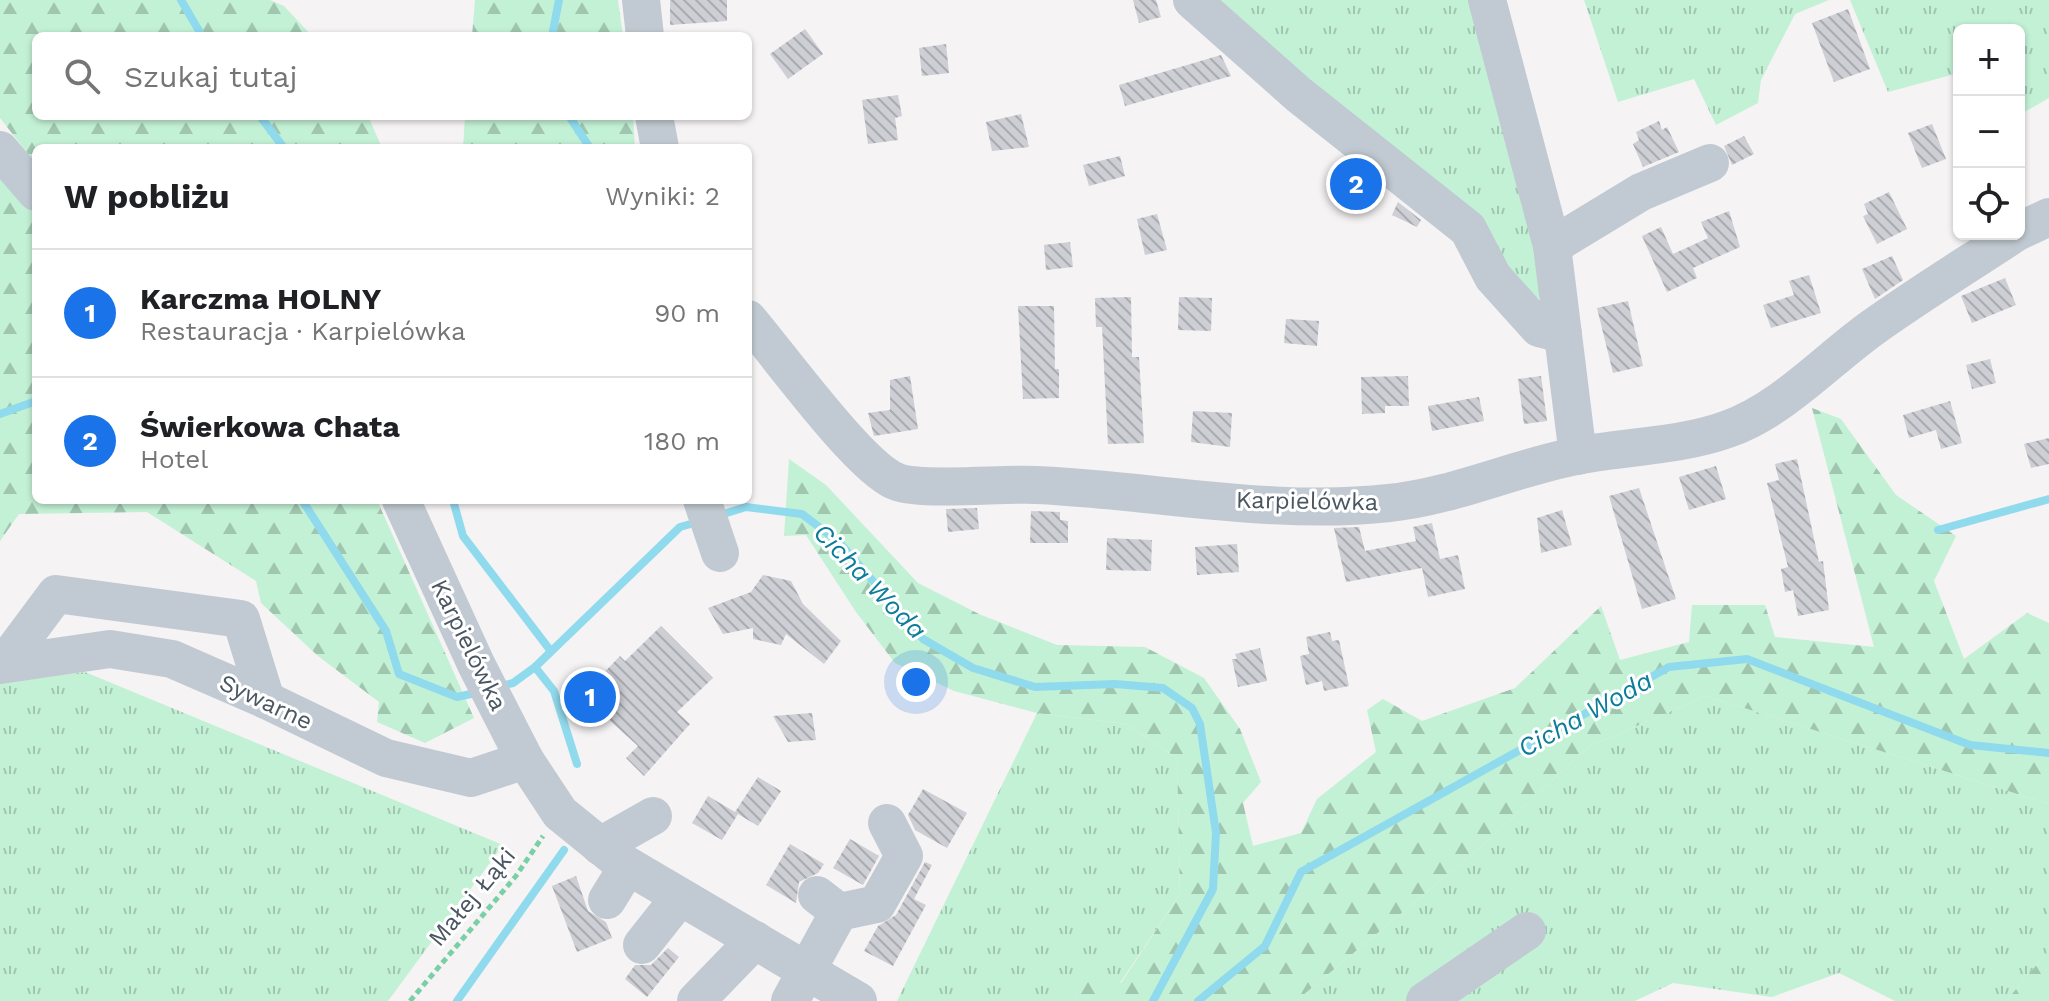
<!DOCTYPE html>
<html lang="pl">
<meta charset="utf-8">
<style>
:root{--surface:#fff;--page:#f6f6f6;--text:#202124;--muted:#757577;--line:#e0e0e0;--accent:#1a73e8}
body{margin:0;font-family:"Work Sans",sans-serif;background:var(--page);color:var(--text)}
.controls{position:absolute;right:24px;top:24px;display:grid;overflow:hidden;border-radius:12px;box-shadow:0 2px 6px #0004}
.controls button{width:72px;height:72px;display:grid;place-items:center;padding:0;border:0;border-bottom:2px solid var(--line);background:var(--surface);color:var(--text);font:40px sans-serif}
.you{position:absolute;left:916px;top:682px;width:28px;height:28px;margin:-20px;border:6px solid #fff;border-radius:50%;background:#1a73e8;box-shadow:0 0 0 12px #1a73e833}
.badge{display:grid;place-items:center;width:52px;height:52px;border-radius:50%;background:var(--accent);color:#fff;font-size:26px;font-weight:700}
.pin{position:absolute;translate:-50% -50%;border:4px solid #fff;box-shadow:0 2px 8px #0006}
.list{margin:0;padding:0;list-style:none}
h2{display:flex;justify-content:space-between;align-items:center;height:104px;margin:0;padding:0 32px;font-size:34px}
h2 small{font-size:26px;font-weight:400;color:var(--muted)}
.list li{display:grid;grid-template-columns:52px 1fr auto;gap:24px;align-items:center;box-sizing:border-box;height:128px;padding:0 32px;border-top:2px solid var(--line)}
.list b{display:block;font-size:30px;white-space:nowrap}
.list p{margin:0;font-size:26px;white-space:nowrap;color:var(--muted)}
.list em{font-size:26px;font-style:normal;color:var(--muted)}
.icon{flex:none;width:44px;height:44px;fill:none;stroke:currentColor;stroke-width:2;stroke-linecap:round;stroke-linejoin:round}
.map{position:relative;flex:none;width:2049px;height:1001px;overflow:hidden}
.search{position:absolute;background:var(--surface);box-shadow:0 2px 6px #0004;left:32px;top:32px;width:720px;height:88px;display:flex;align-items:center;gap:20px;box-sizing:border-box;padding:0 28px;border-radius:12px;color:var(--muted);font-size:30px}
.panel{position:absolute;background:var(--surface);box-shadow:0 2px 6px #0004;left:32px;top:144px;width:720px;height:360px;border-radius:12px}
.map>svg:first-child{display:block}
.grass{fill:url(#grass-tufts)}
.forest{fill:url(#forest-firs)}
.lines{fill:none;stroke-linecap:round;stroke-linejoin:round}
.stream{stroke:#90daee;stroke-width:8}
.building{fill:url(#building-back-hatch)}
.path{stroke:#7ad0a6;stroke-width:5;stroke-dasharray:6 4;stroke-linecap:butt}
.minor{stroke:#c1cad2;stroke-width:38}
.labels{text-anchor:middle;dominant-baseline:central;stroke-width:6;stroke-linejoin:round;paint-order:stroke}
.street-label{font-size:24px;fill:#4a5661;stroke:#fff}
.water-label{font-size:26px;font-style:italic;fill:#0c7c9b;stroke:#fff}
</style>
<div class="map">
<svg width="2049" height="1001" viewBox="0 0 2049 1001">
<defs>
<pattern id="grass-tufts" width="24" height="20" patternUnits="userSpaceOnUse" patternTransform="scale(2)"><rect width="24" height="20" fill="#c3f1d5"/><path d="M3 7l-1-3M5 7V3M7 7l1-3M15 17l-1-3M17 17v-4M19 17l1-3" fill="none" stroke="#a0c6b0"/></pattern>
<pattern id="forest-firs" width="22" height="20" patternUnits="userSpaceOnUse" patternTransform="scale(2)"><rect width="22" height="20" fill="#c3f1d5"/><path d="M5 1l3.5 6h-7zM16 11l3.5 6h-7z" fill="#a0c6b0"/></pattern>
<pattern id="building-back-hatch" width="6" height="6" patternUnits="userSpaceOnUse" patternTransform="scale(2)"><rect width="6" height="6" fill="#cdcfd5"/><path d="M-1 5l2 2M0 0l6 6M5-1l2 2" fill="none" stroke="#a8abb0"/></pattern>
</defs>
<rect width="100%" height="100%" fill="#f5f3f3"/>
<g class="grass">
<polygon points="1207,0 1473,0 1540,245 1544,297 1528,299"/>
<polygon points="1584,0 1829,0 1795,14 1761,80 1758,103 1716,125 1694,79 1618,102"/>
<polygon points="1850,0 2049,0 2049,98 2019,115 2019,30 1959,30 1959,73 1888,92"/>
<polygon points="85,672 503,845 388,1001 0,1001 0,683"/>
<polygon points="1706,696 2049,804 2049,950 2006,1001 1895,1001 1839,973 1772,997 1673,983 1635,1001 1296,1001 1483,845 1588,747"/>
<polygon points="1037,713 1126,724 1177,758 1180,894 1120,983 1084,973 1073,1001 897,1001"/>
</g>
<g class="forest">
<polygon points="0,0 270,0 284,6 312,36 36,36 36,116 368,116 382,148 36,148 36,164 0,118"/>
<polygon points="475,0 618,0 623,36 472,36"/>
<polygon points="465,116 633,116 635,148 463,148"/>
<polygon points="0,174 36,208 36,500 377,500 474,718 425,743 377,722 379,702 318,656 261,603 256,581 147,512 19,514 0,541"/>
<polygon points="1812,408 1841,419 1896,495 1956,536 1934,581 1964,659 2027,613 2049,623 2049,804 1706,696 1588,747 1483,845 1296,1001 1073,1001 1084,972 1121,983 1180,894 1177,758 1126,724 1037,713 954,691 895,663 856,612 806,535 784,536 789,459 826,485 918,583 979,614 1057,645 1145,647 1204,678 1240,729 1261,782 1243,803 1253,846 1301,833 1317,799 1376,752 1367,710 1383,699 1422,721 1515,688 1601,606 1620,660 1689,642 1692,605 1765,605 1775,637 1874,647"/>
<polygon points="2049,950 2049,1001 2006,1001"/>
</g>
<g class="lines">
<g class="stream">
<polyline points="181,0 202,36"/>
<polyline points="552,36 559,0"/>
<polyline points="260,116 284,148"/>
<polyline points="569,116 590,148"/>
<polyline points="0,414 36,401"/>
<polyline points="302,500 386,631 399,674 457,697 480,692"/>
<polyline points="453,500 463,536 550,650"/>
<polyline points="717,516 746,507 802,514 840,543 923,639 973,668 1035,687 1115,684 1163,688 1192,708 1200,724 1216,833 1213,889 1153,1001"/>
<polyline points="1938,530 2049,499"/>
<polyline points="535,667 554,691 577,764"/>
<polyline points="497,687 513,683 535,667 680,527 701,521"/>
<polyline points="457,1001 564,850"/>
<polyline points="1198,1001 1265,946 1301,872 1669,667 1747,659 1970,745 2049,753"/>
</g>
</g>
<g class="building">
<polygon points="670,0 727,0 727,21 670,25"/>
<polygon points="1133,0 1156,0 1161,17 1139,23"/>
<polygon points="1848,9 1870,69 1834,82 1812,23"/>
<polygon points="805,29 823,54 788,79 770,54"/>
<polygon points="946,44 949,73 922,76 919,48"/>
<polygon points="1221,55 1231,76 1125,106 1119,85"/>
<polygon points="898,95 902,116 895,118 898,140 868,144 862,100"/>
<polygon points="1021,114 1029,147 992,151 986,122"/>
<polygon points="1659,121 1662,130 1667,127 1679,152 1643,167 1633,144 1639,140 1636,132"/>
<polygon points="1932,124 1946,159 1922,168 1908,133"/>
<polygon points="1744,136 1754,154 1732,165 1724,146"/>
<polygon points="1120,156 1125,176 1089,186 1083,165"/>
<polygon points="1343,167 1364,175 1377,185 1369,203 1334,186"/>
<polygon points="1889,192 1907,229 1877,244 1863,216 1868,214 1864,204"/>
<polygon points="1398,202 1421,220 1417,227 1392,215"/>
<polygon points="1729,211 1740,247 1693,268 1697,278 1667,292 1642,236 1661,227 1673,254 1708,238 1701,222"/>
<polygon points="1157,214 1167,250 1145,255 1137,219"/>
<polygon points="1070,242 1073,267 1046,270 1044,245"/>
<polygon points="1892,256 1903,280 1875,299 1862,269"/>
<polygon points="1809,275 1821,313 1771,328 1763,305 1794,295 1789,281"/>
<polygon points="2005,278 2016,305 1972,323 1961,296"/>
<polygon points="1131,297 1132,357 1139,357 1144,443 1108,444 1102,327 1096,327 1095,298"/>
<polygon points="1179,297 1212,298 1211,331 1178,330"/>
<polygon points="1628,301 1643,366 1613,373 1597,308"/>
<polygon points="1018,306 1054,306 1055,369 1059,369 1059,398 1023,399"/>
<polygon points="1286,319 1319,321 1317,346 1284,343"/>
<polygon points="1990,359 1996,383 1972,389 1966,365"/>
<polygon points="910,376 918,429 874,436 868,413 890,410 890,380"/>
<polygon points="1408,376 1409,406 1385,406 1385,413 1362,414 1361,377"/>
<polygon points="1541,376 1547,421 1524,424 1518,379"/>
<polygon points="1479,397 1484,421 1432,431 1428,406"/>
<polygon points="1950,401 1962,443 1941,449 1936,430 1909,438 1903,415"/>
<polygon points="1193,411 1232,413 1230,447 1191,442"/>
<polygon points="2049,438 2049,464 2031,468 2024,444"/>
<polygon points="1797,459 1819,562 1823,561 1829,610 1798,616 1793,590 1785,592 1781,569 1788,567 1767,483 1779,480 1775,464"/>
<polygon points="1716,466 1726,499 1689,510 1679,477"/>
<polygon points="1639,488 1676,599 1642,609 1609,496"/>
<polygon points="977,508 979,529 948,532 946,509"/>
<polygon points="1562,510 1572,545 1541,553 1537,518"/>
<polygon points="1031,511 1060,512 1060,520 1068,521 1068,543 1030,543"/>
<polygon points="1432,523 1440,559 1458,555 1465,589 1428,597 1422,568 1346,582 1334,528 1359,527 1365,551 1416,541 1413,527"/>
<polygon points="1107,538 1152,540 1151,571 1106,570"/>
<polygon points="1237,544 1239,572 1197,575 1195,547"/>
<polygon points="763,575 791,581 803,604 841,641 824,664 786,634 781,645 753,639 753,628 723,634 708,608 751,592"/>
<polygon points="661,626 713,678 677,712 690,724 644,776 626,758 638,746 607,718 599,726 578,706 596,689 595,682 620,656 625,661"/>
<polygon points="1330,632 1332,641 1339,640 1349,686 1324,691 1322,681 1306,685 1300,656 1309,654 1306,637"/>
<polygon points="1260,648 1267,681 1238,687 1232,659 1237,659 1235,654"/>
<polygon points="812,713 816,740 788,742 773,716"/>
<polygon points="758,777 781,791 758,826 738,814 722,840 692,823 708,796 735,812"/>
<polygon points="923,789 967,813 947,848 915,830 908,815"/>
<polygon points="850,839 879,856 863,885 833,868"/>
<polygon points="790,844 824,864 818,873 799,882 796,903 766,885"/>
<polygon points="925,862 932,865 914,899 926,905 893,966 864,951 878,926 896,915"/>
<polygon points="576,876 588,911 606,922 612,938 577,952 552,886"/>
<polygon points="668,948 679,957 647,997 625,979 635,965 651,965"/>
</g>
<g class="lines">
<polyline class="path" points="410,1001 516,876 543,836"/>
<g class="minor">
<polyline points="641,0 645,36"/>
<polyline points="1192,0 1298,94 1468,229 1493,277 1539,328 1563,334"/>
<polyline points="1487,0 1552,246 1578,456"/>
<polyline points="654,116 660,148"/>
<polyline points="0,150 36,192"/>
<polyline points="2019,231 2049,217"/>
<polyline points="1552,246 1641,192 1710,163"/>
<path d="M748,319C778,354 858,465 895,481C917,492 1004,483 1036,485C1152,490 1273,516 1389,503C1456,496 1516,467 1581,455C1630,446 1681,446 1728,429C1782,410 1826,361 1872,328C1918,295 1967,265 2014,234"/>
<polyline points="401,500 476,664 525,760 560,813 618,860 858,1001"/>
<polyline points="702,500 720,553"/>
<polyline points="4,664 56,594 241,619 266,700"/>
<polyline points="0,665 110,649 172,659 266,700 386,758 471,778 525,760"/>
<polyline points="600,846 653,816"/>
<polyline points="817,895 839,912 877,904 904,856 887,823"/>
<polyline points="607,900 628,866"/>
<polyline points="642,945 680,897"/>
<polyline points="696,1001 755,940"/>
<polyline points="790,1001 839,912"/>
<polyline points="1425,1001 1527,931"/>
</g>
</g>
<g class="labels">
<g class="street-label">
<text transform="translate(1307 501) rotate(1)">Karpielówka</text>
<text transform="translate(469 645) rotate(64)">Karpielówka</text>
<text transform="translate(266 702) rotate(25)">Sywarne</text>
<text transform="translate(472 897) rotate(-50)">Małej Łąki</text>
</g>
<g class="water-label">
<text transform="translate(870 581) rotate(46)">Cicha Woda</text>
<text transform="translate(1585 714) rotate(-29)">Cicha Woda</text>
</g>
</g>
</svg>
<div class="controls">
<button>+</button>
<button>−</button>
<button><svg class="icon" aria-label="locate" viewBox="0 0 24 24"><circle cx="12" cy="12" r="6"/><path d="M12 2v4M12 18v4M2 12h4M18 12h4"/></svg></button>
</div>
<div class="you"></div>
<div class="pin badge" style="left:590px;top:697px">1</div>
<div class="pin badge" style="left:1356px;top:184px">2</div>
<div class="search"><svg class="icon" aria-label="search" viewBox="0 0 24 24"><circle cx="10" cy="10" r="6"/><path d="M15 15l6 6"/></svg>Szukaj tutaj</div>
<section class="panel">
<h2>W pobliżu<small>Wyniki: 2</small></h2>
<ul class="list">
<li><span class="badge">1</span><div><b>Karczma HOLNY</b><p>Restauracja · Karpielówka</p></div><em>90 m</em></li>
<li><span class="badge">2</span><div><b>Świerkowa Chata</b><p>Hotel</p></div><em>180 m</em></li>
</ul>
</section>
</div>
